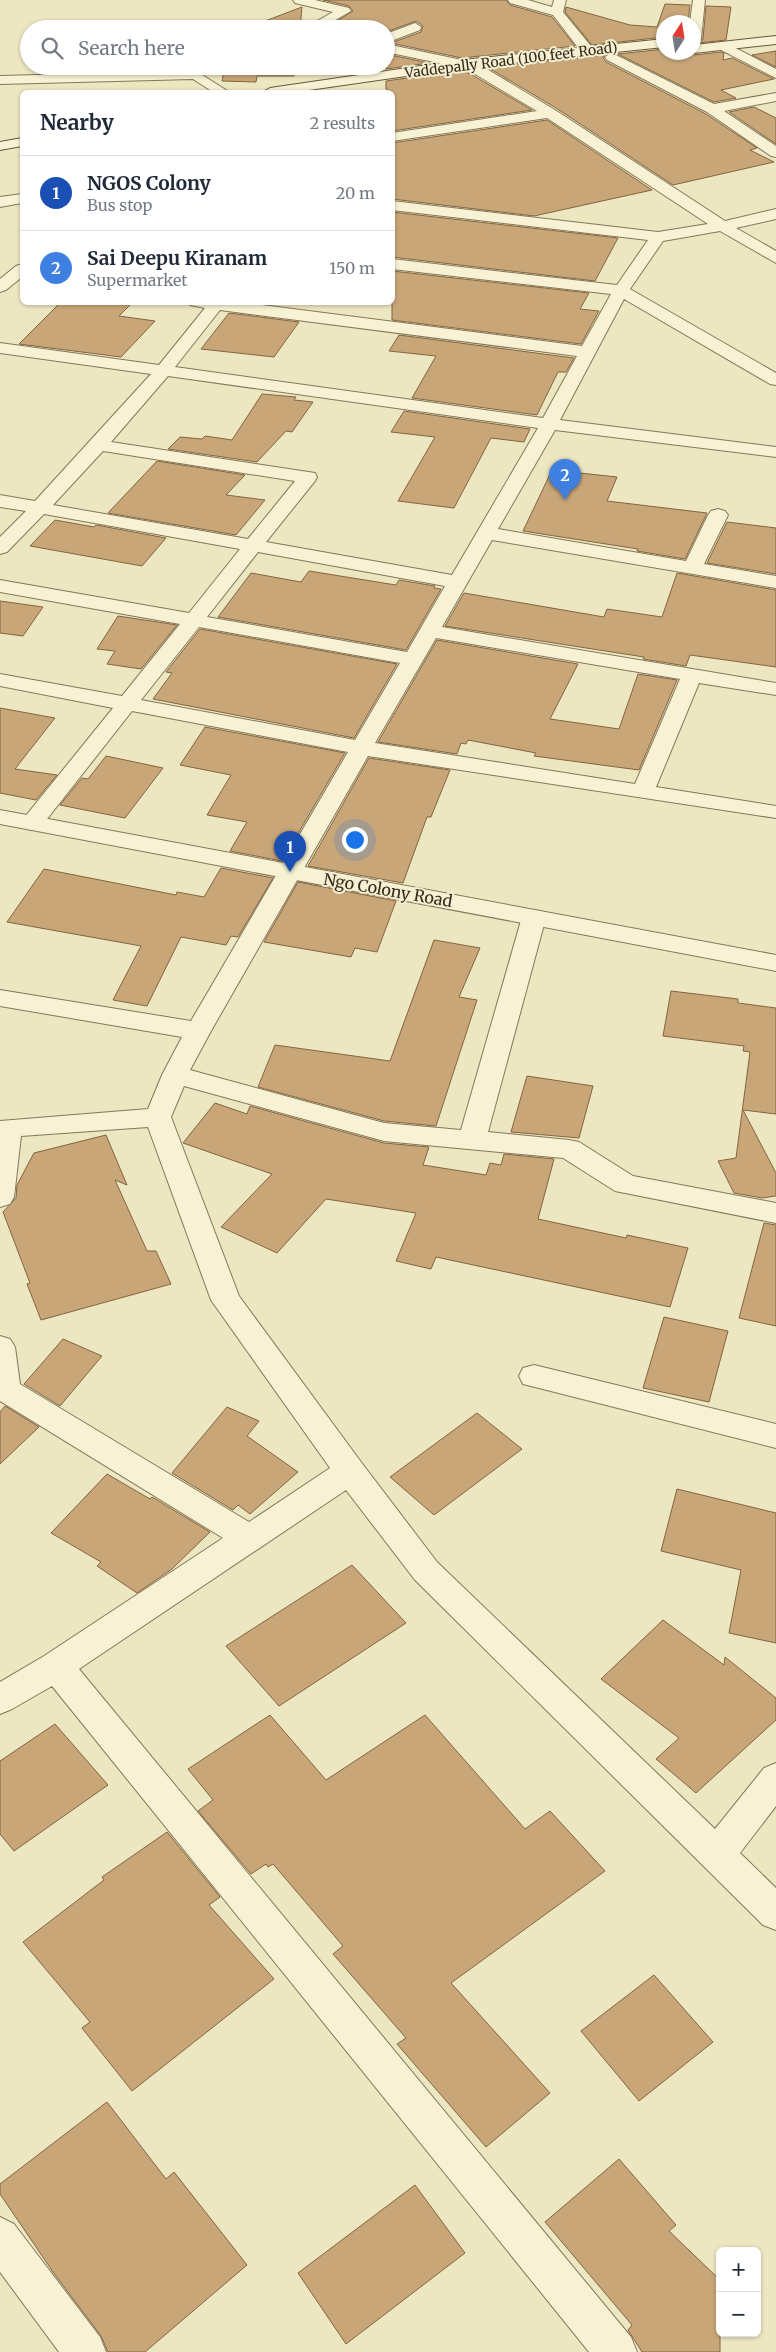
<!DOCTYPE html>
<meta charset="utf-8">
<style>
:root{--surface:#fff;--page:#f6f6f7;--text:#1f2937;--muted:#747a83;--line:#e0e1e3;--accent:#0f766e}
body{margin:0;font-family:Merriweather,serif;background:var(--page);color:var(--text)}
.controls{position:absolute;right:15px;bottom:15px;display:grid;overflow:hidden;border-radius:8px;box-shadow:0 1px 4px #0004}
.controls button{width:45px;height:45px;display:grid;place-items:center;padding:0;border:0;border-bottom:1px solid var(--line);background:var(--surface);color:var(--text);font:25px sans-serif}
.compass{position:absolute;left:656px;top:15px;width:45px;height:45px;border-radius:50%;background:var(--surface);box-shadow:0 1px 4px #0004;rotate:12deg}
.you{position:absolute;left:354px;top:839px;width:18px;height:18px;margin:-12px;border:4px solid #fff;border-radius:50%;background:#1a73e8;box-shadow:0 0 0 8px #1a73e833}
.badge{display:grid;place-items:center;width:32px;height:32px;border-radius:50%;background:var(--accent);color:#fff;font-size:16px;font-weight:700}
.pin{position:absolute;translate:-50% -41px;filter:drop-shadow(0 1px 2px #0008)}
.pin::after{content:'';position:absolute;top:26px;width:18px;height:15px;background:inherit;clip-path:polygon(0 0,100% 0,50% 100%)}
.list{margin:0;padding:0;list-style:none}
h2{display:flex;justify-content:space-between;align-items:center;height:65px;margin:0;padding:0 20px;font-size:21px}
h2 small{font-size:16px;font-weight:400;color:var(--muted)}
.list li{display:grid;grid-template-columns:32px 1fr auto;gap:15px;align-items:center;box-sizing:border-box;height:75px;padding:0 20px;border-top:1px solid var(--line)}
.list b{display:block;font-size:19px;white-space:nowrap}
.list p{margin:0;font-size:16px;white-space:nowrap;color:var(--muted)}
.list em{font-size:16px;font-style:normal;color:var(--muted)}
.icon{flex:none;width:28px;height:28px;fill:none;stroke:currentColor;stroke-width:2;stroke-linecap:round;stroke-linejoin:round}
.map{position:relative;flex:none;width:776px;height:2352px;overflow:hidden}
.search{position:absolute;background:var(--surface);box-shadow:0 1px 4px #0004;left:20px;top:20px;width:375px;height:55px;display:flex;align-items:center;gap:12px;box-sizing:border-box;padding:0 18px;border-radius:28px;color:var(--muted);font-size:19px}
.panel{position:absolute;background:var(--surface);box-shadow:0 1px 4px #0004;left:20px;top:90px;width:375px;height:215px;border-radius:8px}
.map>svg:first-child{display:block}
.building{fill:#c9a678;stroke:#836540}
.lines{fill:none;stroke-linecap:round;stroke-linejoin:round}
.minor-casing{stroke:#85775a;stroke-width:2}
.tertiary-casing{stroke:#85775a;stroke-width:2}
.secondary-casing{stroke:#67583d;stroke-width:2}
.minor{fill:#f7f2d4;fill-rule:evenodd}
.tertiary{fill:#f7f2d4;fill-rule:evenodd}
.secondary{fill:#f7f2d4;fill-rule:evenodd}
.labels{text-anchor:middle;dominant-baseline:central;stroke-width:4;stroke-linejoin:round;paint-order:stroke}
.far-street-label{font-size:14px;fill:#352c1d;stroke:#f4efd1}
.street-label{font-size:16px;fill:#352c1d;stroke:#f4efd1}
</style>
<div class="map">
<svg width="776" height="2352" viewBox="0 0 776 2352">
<rect width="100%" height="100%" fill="#ece6c1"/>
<g class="building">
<polygon points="323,0 506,0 510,5 552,17 575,46 462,58 391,43 421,32 423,26 416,21 386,32 386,29 324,29 353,11 349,6"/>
<polygon points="665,4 690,5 688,22 664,22 664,37 592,45 565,12 566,7 630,25 657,27"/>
<polygon points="706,6 731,7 726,40 698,43 703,39"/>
<polygon points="302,7 300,29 244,29"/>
<polygon points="664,49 664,52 690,52 694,55 721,52 724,53 723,60 732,58 774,79 721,90 736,98 714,102 618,54"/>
<polygon points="776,51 776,67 752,55"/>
<polygon points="386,54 429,63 386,69"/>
<polygon points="605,55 603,58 606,62 706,114 757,148 750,150 774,162 673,185 556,108 487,67"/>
<polygon points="225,66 296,66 294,76 257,76 256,82 222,81"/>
<polygon points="461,70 474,76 532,110 392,131 392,92 386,89 386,81"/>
<polygon points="754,107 776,118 776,144 729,112"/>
<polygon points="547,120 652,190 534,216 392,199 392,143"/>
<polygon points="392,212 618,238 595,281 392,257"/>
<polygon points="392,271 589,293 580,309 599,311 581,344 392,320"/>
<polygon points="61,302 133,302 119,316 155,321 121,357 19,344"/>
<polygon points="229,313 299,322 274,357 201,349"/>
<polygon points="399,335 574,358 566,372 558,372 537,415 412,398 436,356 389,351"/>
<polygon points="262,394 296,397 294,400 313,402 292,432 286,431 257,462 168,449 180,437 202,439 205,436 232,440"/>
<polygon points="404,411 530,429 524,442 491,438 454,508 398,501 435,437 391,432"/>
<polygon points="157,461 245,475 226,495 265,500 236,535 108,513"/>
<polygon points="552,470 617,477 607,501 707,513 685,559 637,551 638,549 523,531"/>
<polygon points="55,520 94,527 96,525 166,538 142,566 30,546"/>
<polygon points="727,522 776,528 776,574 707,563"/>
<polygon points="309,571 396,585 399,580 435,586 434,588 441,589 406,650 218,617 251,573 301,582"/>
<polygon points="677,573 776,590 776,667 690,655 686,666 643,659 644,657 445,626 464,593 604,617 607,609 662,617"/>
<polygon points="0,601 43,607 23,636 0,633"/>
<polygon points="118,616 151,621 177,625 141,669 107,664 115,651 97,649"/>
<polygon points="200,629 397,664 354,738 153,699 172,673 166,672"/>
<polygon points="437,640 578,664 550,719 619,729 638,674 677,680 639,770 534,756 536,753 468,740 466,744 461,743 457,754 378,742"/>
<polygon points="0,708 55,718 15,769 57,775 36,800 0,793"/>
<polygon points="205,727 345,753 282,861 230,851 247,822 207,815 231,775 180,765"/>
<polygon points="106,756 163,768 125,818 60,805 82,778 88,779"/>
<polygon points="369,758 450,770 431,817 427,817 403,883 308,866"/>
<polygon points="221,868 273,878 238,937 231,936 226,945 181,937 147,1006 113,1000 141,946 7,922 44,869 176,895 177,892 204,897"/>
<polygon points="298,882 396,901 377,952 355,948 351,957 264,942"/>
<polygon points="434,940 480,948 459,997 477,1000 436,1126 384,1121 258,1087 275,1045 390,1061"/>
<polygon points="671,991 738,999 738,1003 776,1008 776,1114 743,1110 776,1173 776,1196 762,1198 734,1193 718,1161 736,1158 750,1052 743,1051 744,1046 663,1036"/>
<polygon points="527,1076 593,1086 579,1138 511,1132"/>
<polygon points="215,1103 247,1114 250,1106 384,1143 429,1147 423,1165 486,1175 490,1163 501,1165 504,1154 554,1159 538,1219 626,1238 627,1235 688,1248 670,1307 436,1257 431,1269 396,1261 416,1213 326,1199 277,1253 221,1227 272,1174 183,1143"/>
<polygon points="106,1135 127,1185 115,1180 147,1251 156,1251 171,1284 41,1320 27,1284 30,1283 3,1212 16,1198 17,1185 34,1153"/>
<polygon points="764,1223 776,1225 776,1326 739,1318"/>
<polygon points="664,1317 728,1331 709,1402 643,1388"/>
<polygon points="63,1339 102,1356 60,1406 24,1384"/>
<polygon points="5,1406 39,1427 0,1464 0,1412"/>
<polygon points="227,1407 259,1421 247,1436 298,1472 250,1514 238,1505 233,1510 172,1473"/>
<polygon points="477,1413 522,1449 434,1515 390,1477"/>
<polygon points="107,1474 150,1499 152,1497 210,1532 172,1569 137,1593 97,1566 101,1562 51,1533"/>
<polygon points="677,1489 776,1513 776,1643 729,1633 741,1570 661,1551"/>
<polygon points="352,1565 406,1623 279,1706 226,1646"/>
<polygon points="663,1620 724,1665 725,1657 776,1698 776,1720 696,1793 656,1759 679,1738 601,1679"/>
<polygon points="270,1715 326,1780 425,1715 525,1829 550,1811 605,1871 451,1983 550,2093 486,2147 397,2044 406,2038 333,1954 343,1946 273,1864 268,1867 266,1864 251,1874 198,1811 213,1800 188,1769"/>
<polygon points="55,1724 108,1785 14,1851 0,1834 0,1761"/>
<polygon points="167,1832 220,1897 209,1905 274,1979 132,2091 82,2028 90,2022 23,1942 104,1880 102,1877"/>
<polygon points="654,1975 713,2042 639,2101 581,2031"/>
<polygon points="107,2102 166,2179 174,2172 247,2265 145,2352 108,2352 101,2336 53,2272 0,2194 0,2184"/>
<polygon points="619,2159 676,2225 669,2231 720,2280 720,2352 642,2352 628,2330 632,2325 545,2222"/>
<polygon points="415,2185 465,2253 346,2344 298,2273"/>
</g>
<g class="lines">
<g class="minor-casing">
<g id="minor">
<polygon points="293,0 315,0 349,8 351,11 320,29 303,29 333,12 295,3"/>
<polygon points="508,0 528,0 552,7 554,0 566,0 563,12 595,51 593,54 583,54 553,15 510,3"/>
<polygon points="693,0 705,0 701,39 694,43 694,22 690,22"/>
<polygon points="415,23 421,27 420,30 386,43 386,34"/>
<polygon points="724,42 776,69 776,78 719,49 717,46 719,43"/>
<path d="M386,44L462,60L485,68L555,110L725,221L776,209V219L736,228L776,251V263L720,231L663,241L630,289L776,373V385L770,384L624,299L560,420L776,447V457L555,430L498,529L686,561L708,515L711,511L718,509L725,511L728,515L704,564L776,576V588L492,540L442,627L776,683V695L699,683L656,787L776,806V818L368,756L211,1031L190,1070L384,1123L461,1130L522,917L525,912L534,910L543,912L546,917L488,1132L569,1140L579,1142L633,1176L776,1203V1223L615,1191L563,1158L384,1141L184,1086L171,1117L239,1296L361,1462L437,1562L715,1829L764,1768L776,1763V1806L740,1853L776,1888V1930L763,1925L415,1580L346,1490L79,1669L631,2337L637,2352H589L52,1686L12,1709L0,1714V1682L44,1656L223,1538L0,1401V1336L10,1339L15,1347L20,1384L249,1522L330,1468L211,1300L148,1127L21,1136L14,1197L10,1204L0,1207V1121L148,1109L162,1075L182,1037L0,1006V990L191,1021L348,752L132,711L40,828L32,830L24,828L20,823L24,818L113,708L0,686V674L122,696L180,624L0,592V580L189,613L240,549L44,514L7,552L0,554V537L26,511L0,507V495L35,501L151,374L0,353V343L159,365L205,308L190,305L188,302H239L582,346L611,294L392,269V259L617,285L648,240L392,210V201L658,232L708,224L547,118L392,141V133L537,111L475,74L458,67L386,52ZM220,310L577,356L543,418L175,367ZM168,376L538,428L452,575L266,542L315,481L317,477L315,473L111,442ZM103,451L295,481L248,539L53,505ZM258,552L445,586L407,652L207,617ZM199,627L400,663L355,740L141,700ZM436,638L680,679L635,784L375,743Z"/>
<polygon points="612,53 714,104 776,93 776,101 724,111 776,146 776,157 771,156 707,112 607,60 605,57"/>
<polygon points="196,71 229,92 213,92 193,79 0,84 0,76"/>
<polygon points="22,194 22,203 0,207 0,197"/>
<polygon points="22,264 22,277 6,290 0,292 0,279 16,266"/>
<polygon points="534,1365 776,1424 776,1448 523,1384 519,1376 523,1368"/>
<polygon points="0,2217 14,2224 100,2337 106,2352 59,2352 0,2272"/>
</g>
</g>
<g class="tertiary-casing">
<polygon id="tertiary" points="0,810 776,955 776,971 0,824"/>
</g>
<g class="secondary-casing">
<g id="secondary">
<polygon points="776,36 776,44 694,53 692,52 694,45"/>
<polygon points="664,39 664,47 462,68 295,92 263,92 270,88 462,60"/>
<polygon points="22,138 22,146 0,150 0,142"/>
</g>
</g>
<use href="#minor" class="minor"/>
<use href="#tertiary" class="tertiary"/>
<use href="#secondary" class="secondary"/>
</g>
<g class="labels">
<g class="far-street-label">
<text transform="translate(511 60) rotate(-7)">Vaddepally Road (100 feet Road)</text>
</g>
<g class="street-label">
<text transform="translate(388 890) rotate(10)">Ngo Colony Road</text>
</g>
</g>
</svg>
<div class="controls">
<button>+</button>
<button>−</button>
</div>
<svg class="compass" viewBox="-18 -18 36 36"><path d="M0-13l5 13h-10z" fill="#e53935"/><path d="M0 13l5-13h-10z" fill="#747a83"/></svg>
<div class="you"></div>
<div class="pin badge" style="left:290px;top:872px;background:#1a4fb4">1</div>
<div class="pin badge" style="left:565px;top:500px;background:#3f7fe0">2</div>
<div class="search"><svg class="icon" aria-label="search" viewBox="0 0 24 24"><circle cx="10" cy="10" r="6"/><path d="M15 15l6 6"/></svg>Search here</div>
<section class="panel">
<h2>Nearby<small>2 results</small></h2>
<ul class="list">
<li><span class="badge" style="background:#1a4fb4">1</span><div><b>NGOS Colony</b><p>Bus stop</p></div><em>20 m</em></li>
<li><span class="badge" style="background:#3f7fe0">2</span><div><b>Sai Deepu Kiranam</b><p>Supermarket</p></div><em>150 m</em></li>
</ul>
</section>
</div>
